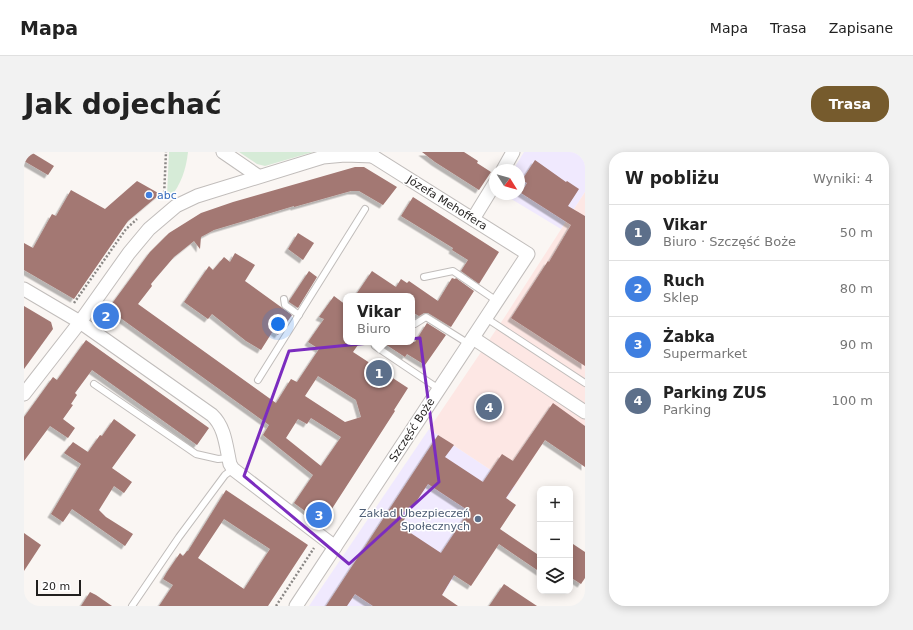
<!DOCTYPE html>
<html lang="pl">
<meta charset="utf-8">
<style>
:root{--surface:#fff;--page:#f2f2f2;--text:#222;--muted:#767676;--line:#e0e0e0;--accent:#765b2d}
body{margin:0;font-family:"DejaVu Sans",sans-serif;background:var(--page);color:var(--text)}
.controls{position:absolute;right:12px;bottom:12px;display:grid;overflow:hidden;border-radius:8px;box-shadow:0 2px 10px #0003}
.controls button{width:36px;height:36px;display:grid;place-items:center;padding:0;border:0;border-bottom:1px solid var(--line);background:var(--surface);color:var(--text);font:20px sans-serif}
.compass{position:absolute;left:465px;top:12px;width:36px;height:36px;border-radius:50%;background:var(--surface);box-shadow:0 2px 10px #0003;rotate:127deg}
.scale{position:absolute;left:12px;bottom:10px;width:45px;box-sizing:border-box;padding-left:4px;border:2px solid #211f1e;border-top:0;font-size:11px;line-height:14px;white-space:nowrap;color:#211f1e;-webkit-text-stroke:3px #fff;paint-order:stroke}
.you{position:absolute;left:254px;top:172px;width:14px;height:14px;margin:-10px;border:3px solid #fff;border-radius:50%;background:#1a73e8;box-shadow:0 0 0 6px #1a73e833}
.badge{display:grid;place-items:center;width:26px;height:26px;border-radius:50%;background:var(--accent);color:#fff;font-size:13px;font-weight:700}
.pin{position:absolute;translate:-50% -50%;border:2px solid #fff;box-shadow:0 1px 4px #0006}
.popup{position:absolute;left:319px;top:141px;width:72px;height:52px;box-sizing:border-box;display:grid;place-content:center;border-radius:8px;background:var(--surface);filter:drop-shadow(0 1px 3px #0005);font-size:13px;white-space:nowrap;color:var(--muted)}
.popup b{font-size:15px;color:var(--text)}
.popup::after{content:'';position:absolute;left:50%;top:100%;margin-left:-8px;border:8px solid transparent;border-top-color:var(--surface)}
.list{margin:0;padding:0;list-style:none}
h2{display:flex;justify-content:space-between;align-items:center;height:52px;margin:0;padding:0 16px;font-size:17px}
h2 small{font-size:13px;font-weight:400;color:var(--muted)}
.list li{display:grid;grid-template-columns:26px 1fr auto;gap:12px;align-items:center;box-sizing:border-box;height:56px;padding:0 16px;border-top:1px solid var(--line)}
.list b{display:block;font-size:15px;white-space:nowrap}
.list p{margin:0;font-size:13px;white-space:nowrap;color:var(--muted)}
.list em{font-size:13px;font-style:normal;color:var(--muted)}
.icon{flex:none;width:22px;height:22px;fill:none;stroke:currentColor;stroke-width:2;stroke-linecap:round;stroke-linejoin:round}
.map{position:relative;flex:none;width:561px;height:454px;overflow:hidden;border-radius:16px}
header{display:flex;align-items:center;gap:24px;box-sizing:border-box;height:56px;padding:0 20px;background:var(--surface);border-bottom:1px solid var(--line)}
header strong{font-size:19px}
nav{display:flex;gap:22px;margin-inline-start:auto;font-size:14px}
.intro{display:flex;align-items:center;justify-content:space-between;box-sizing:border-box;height:96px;padding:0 24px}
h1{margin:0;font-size:28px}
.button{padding:10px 18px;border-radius:16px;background:var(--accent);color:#fff;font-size:14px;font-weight:700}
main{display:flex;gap:24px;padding:0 24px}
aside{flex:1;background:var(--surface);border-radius:16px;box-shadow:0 2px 10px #0003}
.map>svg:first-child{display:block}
.commercial{fill:#f0e9fe}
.industrial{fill:#fde7e4}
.green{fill:#d6ebd7}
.building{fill:#a37873;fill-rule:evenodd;filter:url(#shadow)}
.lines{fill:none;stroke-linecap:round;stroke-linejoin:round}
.service-casing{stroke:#c1bdbb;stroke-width:8}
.minor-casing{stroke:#c1bdbb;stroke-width:15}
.path{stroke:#8b8886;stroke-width:2.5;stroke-dasharray:2 2;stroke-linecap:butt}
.service{stroke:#fff;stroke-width:6}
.minor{stroke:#fff;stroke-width:13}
.marked{fill:none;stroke:#7b2cbf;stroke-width:3;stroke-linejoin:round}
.shop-dot{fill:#3f7fe0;stroke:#fff;stroke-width:1.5}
.service-dot{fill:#5c6f8a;stroke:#fff;stroke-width:1.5}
.labels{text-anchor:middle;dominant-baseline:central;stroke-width:3;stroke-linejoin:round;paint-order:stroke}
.shop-label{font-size:11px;fill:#366cbe;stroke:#fff;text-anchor:start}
.street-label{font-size:11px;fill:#211f1e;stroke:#fff}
.service-label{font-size:11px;fill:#4e5e75;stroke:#fff;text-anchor:end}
</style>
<header>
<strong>Mapa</strong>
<nav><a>Mapa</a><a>Trasa</a><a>Zapisane</a></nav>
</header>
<div class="intro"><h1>Jak dojechać</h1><a class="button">Trasa</a></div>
<main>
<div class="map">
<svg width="561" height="454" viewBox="0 0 561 454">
<defs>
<filter id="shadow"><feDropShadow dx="-3.5" dy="3.5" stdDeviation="0" flood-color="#0004"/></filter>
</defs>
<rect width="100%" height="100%" fill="#faf6f3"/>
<g class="commercial">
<polygon points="500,0 561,0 561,40 537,77 479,42 495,42 495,18 489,18"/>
<polygon points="405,277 491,334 411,454 285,454"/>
</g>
<polygon class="industrial" points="561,40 561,315 521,288 491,334 405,277 480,166"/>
<g class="green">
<path d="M145,0H164C162,18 157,32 146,46L143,44Z"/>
<polygon points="215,0 289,0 241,14 233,12"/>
</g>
<g class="building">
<polygon points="0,0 7,0 30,14 24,23 0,9"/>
<polygon points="398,0 440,0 454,9 453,11 467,20 455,38 411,10"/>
<polygon points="511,8 542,30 543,29 555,37 544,54 561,64 561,214 487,166 524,109 525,110 547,73 497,41 503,31 498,28"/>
<path d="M331,15H340L373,35L359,53L335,39H327L270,55V54L190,78L177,85L176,97L170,89L150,105L132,126L127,132L128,134L114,152L252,251L267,227L273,230L295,197L284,190L300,167L295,165L310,144L322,153V190H336L329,200L384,236L370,258L371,259L302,366L296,363L292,367L270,351L289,323L239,283L245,273L84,157L126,100L145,81L177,61L209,50ZM294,224L332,248L337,265L321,270L281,244ZM287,266L317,285L297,314L262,286L274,267L283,272Z"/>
<polygon points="113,29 136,42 104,69 50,147 0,118 0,91 9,96 28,62 32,64 47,38 81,57"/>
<polygon points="389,45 475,100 455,132 437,119 444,108 428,98 429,96 377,64"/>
<polygon points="274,81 290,91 279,108 264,97"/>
<polygon points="211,101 231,113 221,129 268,163 254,183 249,179 237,198 222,189 188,162 184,167 160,150 185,114 189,118 200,105 206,110"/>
<polygon points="285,119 293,125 274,156 265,150 265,149"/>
<polygon points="348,119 372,135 377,127 383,131 385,129 414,149 428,126 431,127 432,126 450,139 427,175 404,161 400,161 395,164 388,160 388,144 331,144"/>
<polygon points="0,154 27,170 29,177 0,217"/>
<polygon points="403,171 422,183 401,213 383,202 381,205 358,190 391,190"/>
<polygon points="62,188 185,276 173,293 68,218 51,241 53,243 47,252 49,253 39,267 51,276 44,286 26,274 0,309 0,265 29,225 33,228"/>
<path d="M529,251L561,274V315L521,288L482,346L492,353L476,377L516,404V420L475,392L447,434L430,423L418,443L434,454H349L331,442L323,454H302L414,283L430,293L421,305L459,330L478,302L489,309ZM404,332L445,359L417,401L376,374Z"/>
<polygon points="90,267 112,283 88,316 108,330 100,341 90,334 75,358 82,365 109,382 101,394 48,357 39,370 27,362 57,312 40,301 49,290 64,300 76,283 78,284"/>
<path d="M202,338L284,393L244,454H135L149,433L139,427L143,420L156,401L159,404L163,399H164ZM200,367L246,397L220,437L174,406Z"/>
<polygon points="0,381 17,393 0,419"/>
<polygon points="546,390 561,400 561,426 557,432 546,425"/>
<polygon points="480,432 513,454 465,454"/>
<polygon points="66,440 72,443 88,454 57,454"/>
</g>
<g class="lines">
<g class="service-casing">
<g id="service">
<polyline points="400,125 429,119 473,149"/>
<polyline points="260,147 261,153 275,163"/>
<polyline points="462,166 561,231"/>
<polyline points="388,170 391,172 402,165 445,192"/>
<polyline points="351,194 415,237"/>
<polyline points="234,228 341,57"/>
<polyline points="70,232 172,302 194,307 205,306"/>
<polyline points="108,454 155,385 201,323 209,317"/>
</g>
</g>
<g class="minor-casing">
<g id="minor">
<polyline points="199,0 234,24"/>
<polyline points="479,18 489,0"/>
<polyline points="449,67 471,31"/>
<path d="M0,137L56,170L188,263C201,275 202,294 206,312L209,317L311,395"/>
<polyline points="449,186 561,260"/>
<polyline points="0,242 56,170 105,101 125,77 152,54 173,44 299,5 321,3 349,4"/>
<polyline points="272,454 504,102 342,0"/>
</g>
</g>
<g class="path">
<polyline points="137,47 140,44 142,0"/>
<polyline points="50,151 102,77 113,67"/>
<polyline points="252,454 290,396"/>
</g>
<use href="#service" class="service"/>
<use href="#minor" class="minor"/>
</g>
<path class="marked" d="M396,186L415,330L325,412L220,324L265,199Z"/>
<circle class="shop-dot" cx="125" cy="43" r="4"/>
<circle class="service-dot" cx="454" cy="367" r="4"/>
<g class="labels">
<g class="shop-label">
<text x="133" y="43">abc</text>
</g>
<g class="street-label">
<text transform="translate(423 51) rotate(32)">Józefa Mehoffera</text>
<text transform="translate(388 278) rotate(-57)">Szczęść Boże</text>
</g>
<g class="service-label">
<text x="446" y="361">Zakład Ubezpieczeń<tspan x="446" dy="13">Społecznych</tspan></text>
</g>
</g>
</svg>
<div class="controls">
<button>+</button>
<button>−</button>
<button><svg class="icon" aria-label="layers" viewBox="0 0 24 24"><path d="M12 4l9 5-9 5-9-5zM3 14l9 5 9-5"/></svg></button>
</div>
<svg class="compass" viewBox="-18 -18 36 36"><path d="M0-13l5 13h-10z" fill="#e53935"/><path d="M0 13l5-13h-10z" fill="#767676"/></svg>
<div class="scale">20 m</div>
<div class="you"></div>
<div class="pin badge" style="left:355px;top:221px;background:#5c6f8a">1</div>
<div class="popup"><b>Vikar</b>Biuro</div>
<div class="pin badge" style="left:82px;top:164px;background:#3f7fe0">2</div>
<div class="pin badge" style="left:295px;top:363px;background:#3f7fe0">3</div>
<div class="pin badge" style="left:465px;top:255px;background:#5c6f8a">4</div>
</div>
<aside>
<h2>W pobliżu<small>Wyniki: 4</small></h2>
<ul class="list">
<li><span class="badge" style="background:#5c6f8a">1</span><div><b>Vikar</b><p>Biuro · Szczęść Boże</p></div><em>50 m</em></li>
<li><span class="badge" style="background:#3f7fe0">2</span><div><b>Ruch</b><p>Sklep</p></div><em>80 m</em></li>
<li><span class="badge" style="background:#3f7fe0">3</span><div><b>Żabka</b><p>Supermarket</p></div><em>90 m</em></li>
<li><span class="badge" style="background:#5c6f8a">4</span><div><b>Parking ZUS</b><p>Parking</p></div><em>100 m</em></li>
</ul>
</aside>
</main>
